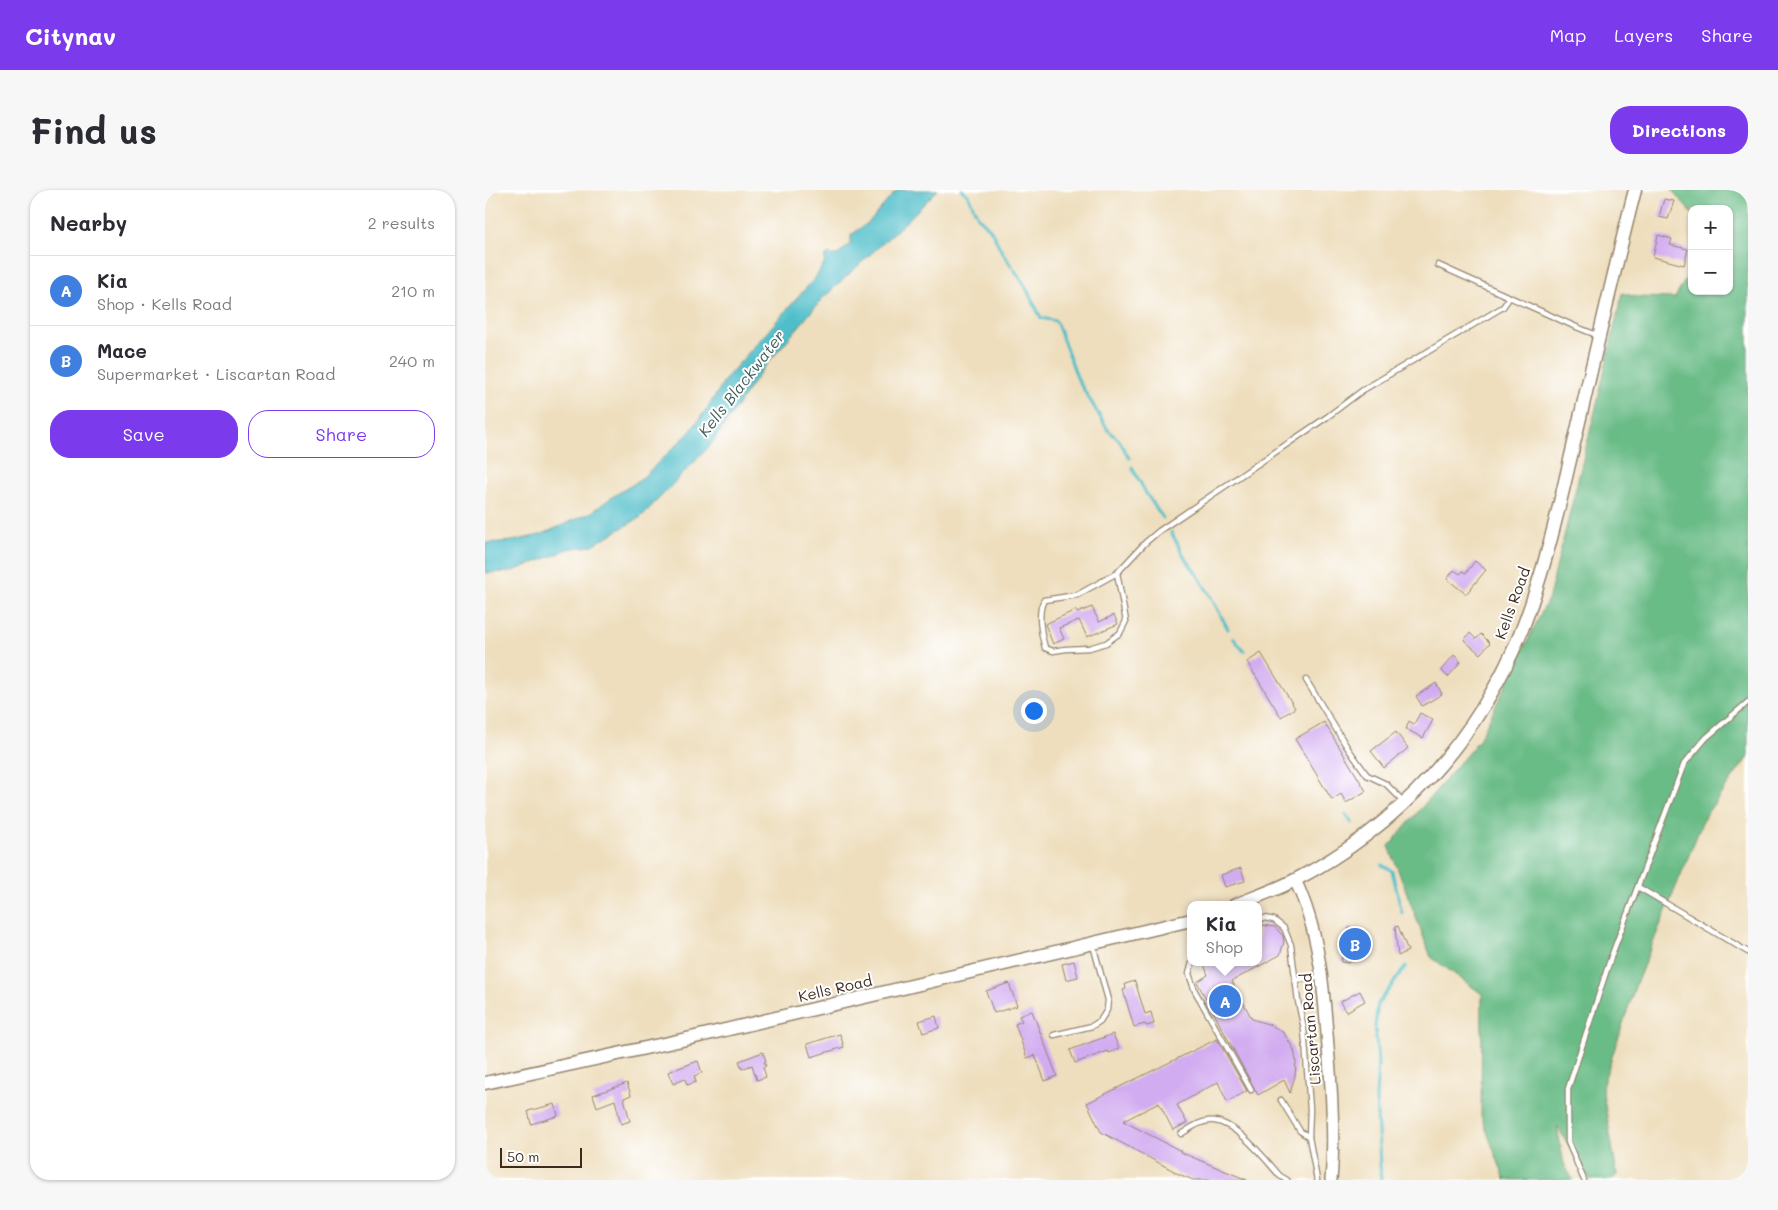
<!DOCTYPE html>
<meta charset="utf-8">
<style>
:root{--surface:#fff;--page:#f7f7f7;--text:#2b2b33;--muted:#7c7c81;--line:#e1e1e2;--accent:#7c3aed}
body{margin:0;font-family:Mali,sans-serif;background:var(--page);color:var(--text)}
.controls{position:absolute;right:15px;top:15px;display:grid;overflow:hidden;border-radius:10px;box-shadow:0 1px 4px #0004}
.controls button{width:45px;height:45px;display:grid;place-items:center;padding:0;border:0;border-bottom:1px solid var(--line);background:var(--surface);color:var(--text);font:25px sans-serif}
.scale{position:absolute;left:15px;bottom:12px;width:82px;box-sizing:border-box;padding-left:5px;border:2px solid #3b2a1e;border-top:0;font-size:14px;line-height:18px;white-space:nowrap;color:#3b2a1e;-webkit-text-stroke:4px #fff;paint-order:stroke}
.you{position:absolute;left:548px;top:520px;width:18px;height:18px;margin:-12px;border:4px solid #fff;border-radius:50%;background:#1a73e8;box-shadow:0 0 0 8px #1a73e833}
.badge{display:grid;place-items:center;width:32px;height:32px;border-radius:50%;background:var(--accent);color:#fff;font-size:16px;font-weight:700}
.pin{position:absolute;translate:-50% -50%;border:2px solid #fff;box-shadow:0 1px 5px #0006}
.popup{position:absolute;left:702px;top:711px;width:75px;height:65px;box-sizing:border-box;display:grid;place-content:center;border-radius:10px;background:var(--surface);filter:drop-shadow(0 1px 4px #0005);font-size:16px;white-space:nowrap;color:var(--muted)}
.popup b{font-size:19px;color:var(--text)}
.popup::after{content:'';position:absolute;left:50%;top:100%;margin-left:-10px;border:10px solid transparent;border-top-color:var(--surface)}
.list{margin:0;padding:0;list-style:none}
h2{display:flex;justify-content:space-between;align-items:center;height:65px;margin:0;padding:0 20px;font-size:21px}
h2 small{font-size:16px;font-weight:400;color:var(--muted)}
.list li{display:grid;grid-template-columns:32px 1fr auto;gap:15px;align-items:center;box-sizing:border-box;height:70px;padding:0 20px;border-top:1px solid var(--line)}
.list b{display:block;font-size:19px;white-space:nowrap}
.list p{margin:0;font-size:16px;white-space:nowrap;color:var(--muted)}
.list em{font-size:16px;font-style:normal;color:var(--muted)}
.actions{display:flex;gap:10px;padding:15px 20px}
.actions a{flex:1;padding:11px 0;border:1px solid var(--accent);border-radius:20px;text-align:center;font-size:18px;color:var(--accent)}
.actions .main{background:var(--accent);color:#fff}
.map{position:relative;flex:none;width:1263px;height:990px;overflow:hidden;border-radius:20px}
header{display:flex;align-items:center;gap:30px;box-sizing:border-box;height:70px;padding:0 25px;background:var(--accent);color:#fff}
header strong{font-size:24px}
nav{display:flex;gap:28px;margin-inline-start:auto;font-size:18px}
.intro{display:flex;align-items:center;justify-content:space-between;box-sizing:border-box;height:120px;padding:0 30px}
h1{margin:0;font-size:35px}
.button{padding:12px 22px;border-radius:20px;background:var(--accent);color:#fff;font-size:18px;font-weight:700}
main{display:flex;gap:30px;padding:0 30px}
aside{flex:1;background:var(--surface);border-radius:20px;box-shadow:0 1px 4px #0004}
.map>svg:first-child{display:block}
.forest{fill:#6bbc87;stroke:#537352}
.water{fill:#50bec9;stroke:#467474}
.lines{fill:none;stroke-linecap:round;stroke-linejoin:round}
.stream{stroke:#50bec9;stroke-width:3}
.building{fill:#d2acf0}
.service-casing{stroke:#94846e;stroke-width:7}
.tertiary-casing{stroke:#94846e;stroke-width:14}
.secondary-casing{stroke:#94846e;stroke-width:15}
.service{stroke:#fff;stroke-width:4.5}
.tertiary{stroke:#fff;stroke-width:11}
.secondary{stroke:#fff;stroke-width:12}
.labels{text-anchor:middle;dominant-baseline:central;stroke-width:4;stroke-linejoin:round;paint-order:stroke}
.street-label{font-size:15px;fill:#3b2a1e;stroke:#fff}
.water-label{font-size:16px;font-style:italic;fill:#425e5a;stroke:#fff}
</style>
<header>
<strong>Citynav</strong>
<nav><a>Map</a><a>Layers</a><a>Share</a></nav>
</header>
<div class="intro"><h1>Find us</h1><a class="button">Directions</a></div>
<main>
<aside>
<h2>Nearby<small>2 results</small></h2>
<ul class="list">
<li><span class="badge" style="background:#3f7fe0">A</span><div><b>Kia</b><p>Shop · Kells Road</p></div><em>210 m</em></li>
<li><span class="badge" style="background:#3f7fe0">B</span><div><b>Mace</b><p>Supermarket · Liscartan Road</p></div><em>240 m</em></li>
</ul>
<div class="actions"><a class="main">Save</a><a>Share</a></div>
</aside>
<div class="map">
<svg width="1263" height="990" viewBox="0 0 1263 990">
<rect width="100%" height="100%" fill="#fff"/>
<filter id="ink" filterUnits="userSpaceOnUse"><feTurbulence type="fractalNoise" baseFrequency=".02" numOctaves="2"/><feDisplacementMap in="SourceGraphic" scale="10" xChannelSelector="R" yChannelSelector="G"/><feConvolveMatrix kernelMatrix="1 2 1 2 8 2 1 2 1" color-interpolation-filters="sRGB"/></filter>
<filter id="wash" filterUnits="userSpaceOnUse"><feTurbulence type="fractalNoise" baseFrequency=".0096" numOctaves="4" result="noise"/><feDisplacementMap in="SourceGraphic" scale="20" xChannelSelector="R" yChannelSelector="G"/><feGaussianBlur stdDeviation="1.12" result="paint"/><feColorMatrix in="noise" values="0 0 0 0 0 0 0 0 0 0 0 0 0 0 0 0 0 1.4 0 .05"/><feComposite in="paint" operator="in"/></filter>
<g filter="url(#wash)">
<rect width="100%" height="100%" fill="#eedebd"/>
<polygon class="forest" points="1187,0 1263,0 1263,567 1220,626 1151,794 1117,897 1132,985 1127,990 1105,990 1072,936 1079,974 1088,990 1020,990 996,926 997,804 946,767 904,656 994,550 1064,407 1113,209 1137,103 1151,107 1190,108 1207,78 1207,101 1244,101 1244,19 1207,19 1207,24"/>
<polygon class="water" points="412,0 453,0 425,28 338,108 277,180 224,257 156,327 106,356 82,359 73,364 25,382 0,383 0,353 28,351 55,345 107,322 127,307 155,290 204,243 225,214 241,188 330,88 340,72 340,67 345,63 347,66 354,64 366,53 366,45 384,32"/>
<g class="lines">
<g class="stream">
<polyline points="477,0 483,5 493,27 506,40 517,62 539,94 556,128 571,131 593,190 623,240 634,250 644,268"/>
<polyline points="647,277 662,305 678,328"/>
<polyline points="686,342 699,366 712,384 726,407 743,439"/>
<polyline points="748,448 759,461"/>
<polyline points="861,625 867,633"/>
<polyline points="897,675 907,681 917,723"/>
<polyline points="896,990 891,908 893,873 890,836 893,814 921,776"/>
</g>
</g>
<g id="blocks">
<g class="building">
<polygon points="1179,9 1189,11 1183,29 1174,27"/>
<polygon points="1173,45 1187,49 1185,55 1203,59 1199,75 1168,67"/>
<polygon points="990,371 1001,380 981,404 962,389 969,380 975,384 978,381 981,383"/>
<polygon points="607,417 614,432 629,425 633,434 602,447 594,430 574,438 579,449 568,454 560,434 591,420 592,423"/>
<polygon points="985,443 991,449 996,444 1005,453 995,464 979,450"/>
<polygon points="776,463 810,518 796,527 762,472"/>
<polygon points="969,465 976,472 963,487 956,480"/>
<polygon points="951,493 957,504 937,516 931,506"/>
<polygon points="935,523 948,530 938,548 921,539 924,531 929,534"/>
<polygon points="839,532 881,601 861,613 856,604 847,610 810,549"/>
<polygon points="911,542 923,558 899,578 886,561"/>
<polygon points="756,678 760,691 740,697 736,685"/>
<polygon points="778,735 790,737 798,746 799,752 795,765 747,791 767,829 786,835 799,843 809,860 811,871 810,886 805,903 799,890 773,905 712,792 723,785 720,777 720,772 774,772 774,737"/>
<polygon points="913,736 923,761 913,766 910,737"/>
<polygon points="864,738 879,742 878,752 880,753 877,766 863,773 856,772"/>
<polygon points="589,771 593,787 581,790 577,774"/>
<polygon points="650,791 660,824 666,822 669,834 661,836 660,834 649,837 638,800 641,799 640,794"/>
<polygon points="524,793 532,816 509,823 501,801"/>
<polygon points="875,801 880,811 861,822 855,812"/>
<polygon points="547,821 572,886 560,891 550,865 542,868 530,834 537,831 534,826"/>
<polygon points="451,826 454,838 438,843 434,831"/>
<polygon points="355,844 359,857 326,867 322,854"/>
<polygon points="628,844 634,859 624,863 623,861 590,873 585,860"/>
<polygon points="732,849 762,901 742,912 733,892 692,915 702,933 688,940 674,913 638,931 696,961 695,962 762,990 708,990 689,982 689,981 616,942 602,913"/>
<polygon points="278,862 281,871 279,872 281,876 278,877 281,887 272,890 267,875 257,879 254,871"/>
<polygon points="213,871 217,883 209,886 211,892 202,895 200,889 188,894 183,882"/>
<polygon points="142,893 146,905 139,908 145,931 136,934 130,910 112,917 108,905"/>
<polygon points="70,914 73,926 46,934 43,921"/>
</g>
</g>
</g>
<g filter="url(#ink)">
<use href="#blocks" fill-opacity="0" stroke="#94846e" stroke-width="1"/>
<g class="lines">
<g class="service-casing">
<g id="service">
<polyline points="953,75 1089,136 1114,146"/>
<path d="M632,383L592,405L559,410C552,422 556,445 560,458L568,461L581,459L604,458L621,453L635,443L641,431L632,383L661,352L674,341L842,227L878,200L1018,117L1025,107"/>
<polyline points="821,490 862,557 882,585 901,594 919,612"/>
<polyline points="1153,697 1263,762"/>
<polyline points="774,730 780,728 789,730 799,738 806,755 813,811 819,839 825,919 824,947 832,990"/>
<polyline points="707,772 704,784 710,801 766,900"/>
<polyline points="810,790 836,787"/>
<polyline points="569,845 607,836 615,831 622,820 623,810 608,755"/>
<polyline points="796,910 815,941 824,947"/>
<path d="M696,944C704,939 713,932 723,931C748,927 781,970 795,986L802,990"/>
<polyline points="1099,990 1083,952 1083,899 1126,767 1199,574 1221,548 1263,512"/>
</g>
</g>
<g class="tertiary-casing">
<path id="tertiary" d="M810,690C835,742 839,800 843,857C847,901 850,946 846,990"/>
</g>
<g class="secondary-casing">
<g id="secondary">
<path d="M750,715C770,707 791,700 810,690C913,637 993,549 1036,442C1060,381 1074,317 1089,253C1109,169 1128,84 1150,0"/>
<polyline points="0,893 206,848 706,730"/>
</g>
</g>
<use href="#service" class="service"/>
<use href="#tertiary" class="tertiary"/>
<use href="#secondary" class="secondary"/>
</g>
</g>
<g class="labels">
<g class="street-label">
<text transform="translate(1027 413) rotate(-70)">Kells Road</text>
<text transform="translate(350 798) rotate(-13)">Kells Road</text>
<text transform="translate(825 839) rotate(-95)">Liscartan Road</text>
</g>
<g class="water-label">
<text transform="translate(256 193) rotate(-52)">Kells Blackwater</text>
</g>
</g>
</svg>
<div class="controls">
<button>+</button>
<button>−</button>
</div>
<div class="scale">50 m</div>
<div class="you"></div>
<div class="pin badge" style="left:740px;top:811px;background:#3f7fe0">A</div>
<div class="popup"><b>Kia</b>Shop</div>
<div class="pin badge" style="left:870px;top:754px;background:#3f7fe0">B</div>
</div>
</main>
